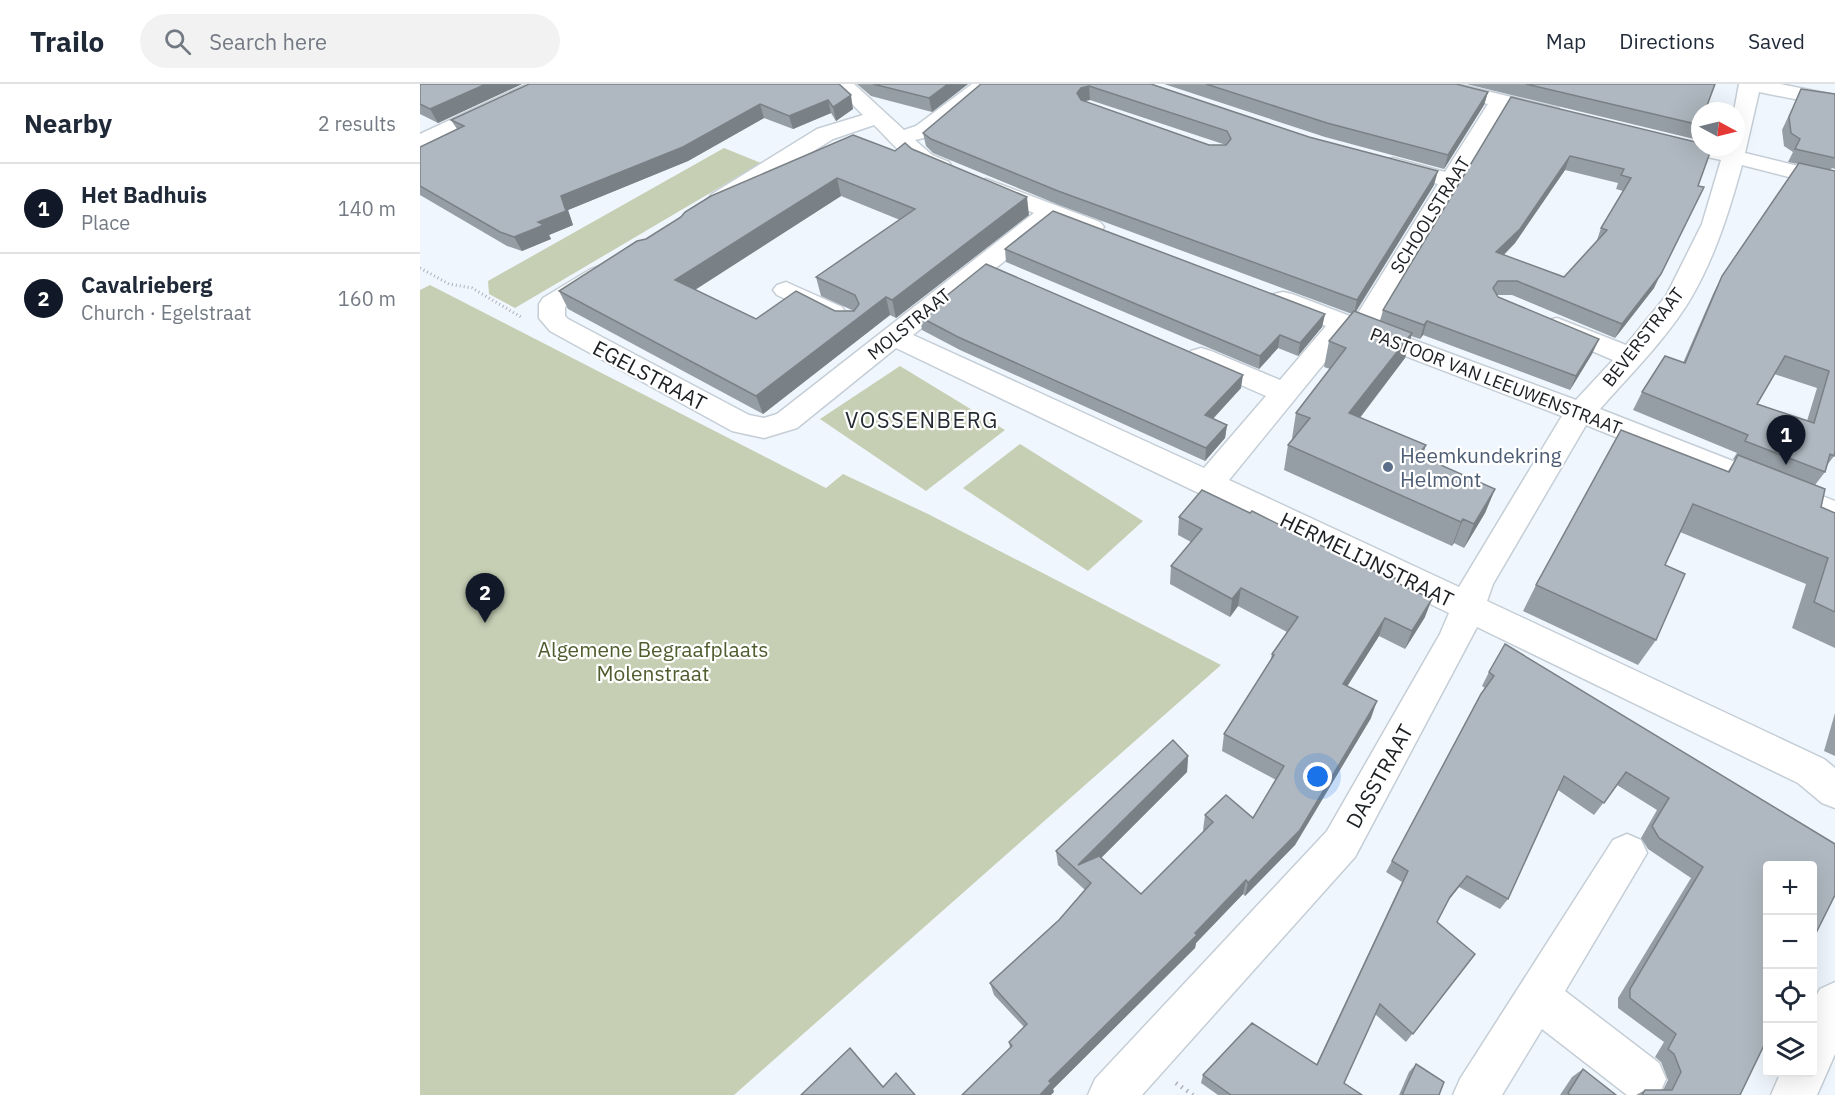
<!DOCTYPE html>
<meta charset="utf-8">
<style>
:root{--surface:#fff;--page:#f2f2f3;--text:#1f2937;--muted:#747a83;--line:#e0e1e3;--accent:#111827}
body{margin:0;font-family:"IBM Plex Sans",sans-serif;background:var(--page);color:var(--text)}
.controls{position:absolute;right:18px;bottom:18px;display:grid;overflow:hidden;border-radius:6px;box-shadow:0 6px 24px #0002}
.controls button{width:54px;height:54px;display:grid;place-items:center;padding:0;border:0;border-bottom:2px solid var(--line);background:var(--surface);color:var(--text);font:30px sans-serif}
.compass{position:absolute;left:1271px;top:18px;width:54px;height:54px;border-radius:50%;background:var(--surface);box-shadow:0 6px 24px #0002;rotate:97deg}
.you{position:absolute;left:898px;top:693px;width:21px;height:21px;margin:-15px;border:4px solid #fff;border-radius:50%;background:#1a73e8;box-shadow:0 0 0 9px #1a73e833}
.badge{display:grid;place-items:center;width:39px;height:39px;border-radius:50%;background:var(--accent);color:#fff;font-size:20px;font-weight:700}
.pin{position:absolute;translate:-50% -50px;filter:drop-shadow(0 2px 3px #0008)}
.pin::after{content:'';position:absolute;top:32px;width:21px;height:18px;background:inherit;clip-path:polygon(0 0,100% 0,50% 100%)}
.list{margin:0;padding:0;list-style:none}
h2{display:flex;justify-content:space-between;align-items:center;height:78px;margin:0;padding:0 24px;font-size:26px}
h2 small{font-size:20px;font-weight:400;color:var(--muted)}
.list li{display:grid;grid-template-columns:39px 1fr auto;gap:18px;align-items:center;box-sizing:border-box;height:90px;padding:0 24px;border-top:2px solid var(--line)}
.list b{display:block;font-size:22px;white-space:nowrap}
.list p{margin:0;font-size:20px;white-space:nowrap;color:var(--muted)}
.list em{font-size:20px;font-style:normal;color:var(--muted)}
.icon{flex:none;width:33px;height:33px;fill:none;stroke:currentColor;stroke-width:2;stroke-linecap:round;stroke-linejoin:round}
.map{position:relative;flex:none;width:1415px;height:1011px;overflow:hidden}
header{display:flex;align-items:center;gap:36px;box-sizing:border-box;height:84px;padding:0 30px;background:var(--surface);border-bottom:2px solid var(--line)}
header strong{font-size:28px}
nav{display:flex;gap:33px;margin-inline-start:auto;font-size:21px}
.search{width:420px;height:54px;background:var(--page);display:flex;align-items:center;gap:15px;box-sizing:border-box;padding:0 21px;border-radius:33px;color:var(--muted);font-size:22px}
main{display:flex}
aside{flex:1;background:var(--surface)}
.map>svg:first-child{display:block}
.green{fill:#c6cfb4}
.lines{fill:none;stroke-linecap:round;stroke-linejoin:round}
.minor-casing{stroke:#c5ced6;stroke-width:3}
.path-far1{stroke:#abb1b7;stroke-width:3;stroke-dasharray:1 3;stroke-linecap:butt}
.path{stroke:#abb1b7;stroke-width:4.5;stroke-dasharray:1.5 5;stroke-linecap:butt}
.minor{fill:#fff;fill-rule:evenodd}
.wall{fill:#969ea5;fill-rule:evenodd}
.shaded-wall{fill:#7a8186}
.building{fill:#afb8c0;stroke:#7a8186;stroke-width:1.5;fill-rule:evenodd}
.service-dot{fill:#5c6f8a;stroke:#fff;stroke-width:2}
.labels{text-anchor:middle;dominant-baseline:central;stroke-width:4.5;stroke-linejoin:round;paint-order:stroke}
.far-street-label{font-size:18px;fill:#1b1f22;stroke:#fff}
.street-label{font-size:21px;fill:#1b1f22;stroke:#fff}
.service-label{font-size:21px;fill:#4e5e75;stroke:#fff;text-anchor:start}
.park-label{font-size:21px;fill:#4f5d2e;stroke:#fff}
.neighbourhood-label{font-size:22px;letter-spacing:1.5px;fill:#242b32;stroke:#fff}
</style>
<header>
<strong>Trailo</strong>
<div class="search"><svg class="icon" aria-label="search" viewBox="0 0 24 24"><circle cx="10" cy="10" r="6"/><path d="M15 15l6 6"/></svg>Search here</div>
<nav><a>Map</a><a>Directions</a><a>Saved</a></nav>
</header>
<main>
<aside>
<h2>Nearby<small>2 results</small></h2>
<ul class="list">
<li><span class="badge">1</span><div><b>Het Badhuis</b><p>Place</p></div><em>140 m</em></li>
<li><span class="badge">2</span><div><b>Cavalrieberg</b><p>Church · Egelstraat</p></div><em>160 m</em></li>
</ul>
</aside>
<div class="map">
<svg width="1415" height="1011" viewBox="0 0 1415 1011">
<rect width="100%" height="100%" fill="#eff6fd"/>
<g class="green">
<polygon points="304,64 341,79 95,224 69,210 68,197"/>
<polygon points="10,201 406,404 423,390 508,430 801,581 314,1011 0,1011 0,206"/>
<polygon points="480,282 585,346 506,407 400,335"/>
<polygon points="600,360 723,437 668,487 543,404"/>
</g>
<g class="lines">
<g class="minor-casing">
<g id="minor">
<polygon points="107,0 133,0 130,4 0,65 0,50"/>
<path d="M412,0H434L484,46L496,42L552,0H575L512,52L495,56L512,71L529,78L532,83L529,88C499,95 472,58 454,41L413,55L308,120H292L288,115L292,110L397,45L443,31Z"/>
<path d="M1001,0H1037L1138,24L1141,28L1138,32L1131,34L1087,24L956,242L1156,316L1193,276L1128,248L1124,242L1128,236L1137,234L1206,261L1246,212L1282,140L1301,76L1283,72L1280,67L1283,63H1316L1314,27L1319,0H1360L1415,11V23L1339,8L1325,69L1415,91V105L1322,81C1309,128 1295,173 1271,214C1249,252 1209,292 1180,325L1415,417V442L1166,341L1073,500L1067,517L1404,675L1415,684V724L1402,719L1378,699L1057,543L935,773L722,1011H668L675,995L907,747L1020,550L1029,529L476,264L377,344L344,354L312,347L130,247L119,234V220L123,214L171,185L180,182L189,185L193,190L189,195L145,223V232L148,235L329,331L344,334L357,330L614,129L558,107L555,102L558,97L566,95L680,138L684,143L680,148L672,150L634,137L493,251L784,384L846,312L771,279L767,273L771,267L781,264L791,267L860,296L906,242L854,222L850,216L854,210L863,208L872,210L935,234L1018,100L965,86L962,81L965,76L973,74L1025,88L1068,20L1004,4ZM928,250L1142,332L1039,503L809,396Z"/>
<polygon points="366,198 422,223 426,229 422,235 413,237 357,211 353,206 357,201"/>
<polygon points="1207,750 1221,756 1227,769 1145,907 1239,979 1246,995 1239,1011 1207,1011 1122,945 1082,1011 1033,1011 1040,995 1193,756"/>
<polygon points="1415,898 1415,970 1397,1011 1351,1011 1361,988 1392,988 1392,920 1400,905"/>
</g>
</g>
<polyline class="path-far1" points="0,184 29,200 52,204 101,233"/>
<polyline class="path" points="756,999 773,1011"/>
<use href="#minor" class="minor"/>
</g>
<g class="wall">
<polygon points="0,0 102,0 18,39 0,30"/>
<polygon points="419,0 433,25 416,37 411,29 373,45 344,34 268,77 148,126 153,141 129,151 131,155 102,167 87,162 0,111 0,63 37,45 31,36"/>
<polygon points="437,0 548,0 512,28 451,12"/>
<path d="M561,0H731L1014,101L936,228L960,237L963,226L1091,13L1280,59L1234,204L1195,254L1092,211H1077L1078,213L1179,255L1172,270L1150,306L1003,251L1000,255L991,252L985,274L940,334L1002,373L1075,405L1065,429L1044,464L1034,459L1032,462L864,386L868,361L873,355L872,354L876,329L910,285L904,283L909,257L932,230L639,121L513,69L506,62L503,49ZM670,16L806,61H789L663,17ZM1145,86L1198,99L1196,105L1203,107L1181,144L1176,159L1144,193L1084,171L1095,159Z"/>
<polygon points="744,0 1036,0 1068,8 1064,21 1024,85 905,53"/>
<polygon points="1046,0 1295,0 1280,41 1274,55"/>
<path d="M1381,5L1415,10V85L1412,84L1410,86L1414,372L1408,380L1405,388L1395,401L1401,423L1415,429V564L1372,544L1386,500L1260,448L1245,481L1236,556L1218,581L1103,527L1116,501L1308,387L1315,376L1313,375L1317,369L1213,326L1222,308L1263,279L1293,210L1302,192L1378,80L1368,78L1373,68L1364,62L1362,46ZM1354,290L1397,304L1387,337L1337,320Z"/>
<path d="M492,65L609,131L476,234L470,231L343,330L148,225L139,207L226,155L475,67ZM421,112L480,136L396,193L401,212L434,227H415L336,235L275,206Z"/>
<polygon points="585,165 905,230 902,243 878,272 858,264 839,285 586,178"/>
<polygon points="500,233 821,304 793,335 807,341 805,354 785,377 540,266 502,246"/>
<polygon points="759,433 976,499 1005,533 985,565 959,552 927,602 951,634 875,761 825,812 823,810 776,859 775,864 633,1005 634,1008 590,964 589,958 604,943 574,911 570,899 639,836 665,806 638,781 636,767 768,672 767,688 681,774 721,810 784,747 783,746 785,731 833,734 856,696 802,667 804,650 850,578 852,570 867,548 818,522 810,533 750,500 751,482 771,458 758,451"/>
<polygon points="1069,588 1415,760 1392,857 1320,1011 1216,1011 1225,1006 1243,1006 1248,996 1241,978 1235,973 1244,958 1198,924 1198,914 1271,794 1228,765 1221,754 1237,726 1197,701 1174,731 1138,706 1088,815 1080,825 1039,803 1027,818 1017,838 1055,870 986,958 955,930 924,999 942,1011 798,1011 781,999 783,991 896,981 982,798 966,788 1065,604 1062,602"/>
<polygon points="1415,629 1415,672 1404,667"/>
<polygon points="996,980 1019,1011 979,1011 989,988"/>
<polygon points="1163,985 1196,1011 1140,1011 1152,993"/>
</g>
<g class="shaded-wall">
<polygon points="66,0 102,0 18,39 10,25"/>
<polygon points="528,0 548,0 512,28 509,14"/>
<polygon points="669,2 670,16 661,18 657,9 661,4"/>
<polygon points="1068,8 1064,21 1024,85 1028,71"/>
<polygon points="431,11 433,25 416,37 413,23"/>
<polygon points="408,16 411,29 373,45 369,32"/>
<polygon points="340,20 344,34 268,77 148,126 153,141 129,151 131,155 102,167 94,153 118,138 141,112"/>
<polygon points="1150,72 1145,86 1095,159 1072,182 1076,168"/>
<polygon points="1018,87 1014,101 934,230 937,216"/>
<polygon points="417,94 421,112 262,214 255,196"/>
<polygon points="1284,103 1234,204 1195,254 1202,240"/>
<polygon points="607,113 609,131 476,234 472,216"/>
<polygon points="466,213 470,231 343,330 336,312"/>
<polygon points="905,230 902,243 878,272 880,259"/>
<polygon points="1007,237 1003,251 1000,255 1004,241"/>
<polygon points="992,249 985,274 924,354 929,329"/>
<polygon points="860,251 858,264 839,285 840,272"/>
<polygon points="1179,255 1172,270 1150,306 1156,292"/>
<polygon points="823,291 821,304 784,344 785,331"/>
<polygon points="807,341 805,354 785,377 786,364"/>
<polygon points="1006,361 998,387 998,371"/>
<polygon points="1075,405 1065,429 1044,464 1054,440"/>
<polygon points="1043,435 1034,459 1032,462 1041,438"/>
<polygon points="821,504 818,522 810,533 812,515"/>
<polygon points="1012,515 1005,533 985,565 992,547"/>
<polygon points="965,534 959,552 918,617 923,600"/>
<polygon points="957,617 951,634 875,761 825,812 828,799"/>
<polygon points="768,672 767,688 663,792 658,781"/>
<polygon points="1047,792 1039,803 1023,823 1030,813"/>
<polygon points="826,796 823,810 776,859 775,864 633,1005 634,1008 631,1011 620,1011 629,997"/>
</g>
<g class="building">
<polygon points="0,0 66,0 10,25 0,20"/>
<polygon points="109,0 419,0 431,11 413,23 408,16 369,32 340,20 263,63 141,112 146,127 118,138 124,141 94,153 80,148 0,102 0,63 44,42 31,36"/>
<polygon points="453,0 528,0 509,14"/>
<path d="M561,0H731L889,53L1018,87L937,216L638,107L511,55L503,49ZM669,2L807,47L811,55L806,61H789L661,16L657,9L661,4Z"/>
<polygon points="786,0 1036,0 1068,8 1028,71 907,39"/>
<polygon points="1106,0 1295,0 1285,27 1280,27 1280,41"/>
<polygon points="1381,5 1415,10 1415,74 1375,65 1380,55 1371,49 1369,33"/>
<path d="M1091,13L1280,59V63H1292L1278,102L1284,103L1241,190L1202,240L1097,197H1078L1073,204L1078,213L1179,255L1156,292L1007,237L1004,241L963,226ZM1150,72L1204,85L1201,91L1211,94L1181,144L1187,146L1144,193L1076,168L1100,145Z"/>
<path d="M433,51L475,67L485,59L492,65L607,113L472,216L466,213L336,312L139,207L217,157L226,155L261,133L265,128L291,112ZM417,94L495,125L396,193L435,211L439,220L434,227H415L376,207L336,235L255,196Z"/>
<path d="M1379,79L1415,87V367L1414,372L1410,370L1405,388L1325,357L1328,351L1222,308L1245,272L1265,279L1302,192ZM1365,272L1409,287L1394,339L1337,320Z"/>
<polygon points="633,127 905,230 880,259 860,251 840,272 585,165"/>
<polygon points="566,180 823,291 785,331 807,341 786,364 538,253 500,233"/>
<polygon points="934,227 992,249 929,329 1006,361 998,371 1075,405 1054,440 1043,435 1041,438 868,361 890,334 876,329 926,264 909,257"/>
<polygon points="1201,346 1309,388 1318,371 1405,405 1401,423 1415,429 1415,528 1394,518 1408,474 1273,420 1245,481 1265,490 1236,556 1116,501"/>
<polygon points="782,406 830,429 832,427 946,484 977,495 975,498 1012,515 992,547 965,534 923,600 957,617 880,746 828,799 826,796 775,849 777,851 629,997 631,999 620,1011 542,1011 592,962 589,958 607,940 570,899 639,836 671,799 636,767 753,656 768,672 658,781 679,772 721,810 793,738 785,731 806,711 833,734 864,682 804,650 854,571 852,570 878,533 821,504 812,515 751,482 782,445 759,433"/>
<polygon points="1085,560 1415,760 1415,811 1392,857 1392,782 1347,782 1347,955 1320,1011 1222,1011 1225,1006 1252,1006 1261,988 1254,970 1248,965 1256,950 1210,914 1210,905 1283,783 1239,754 1232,742 1249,714 1206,688 1184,719 1144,692 1088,815 1047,792 1030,813 1017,838 1055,870 993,950 960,920 924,999 942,1011 811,1011 783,991 832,939 897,981 988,787 972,777 1061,610 1074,592 1069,588"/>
<polygon points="430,964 463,1003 476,989 495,1011 381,1011"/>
<polygon points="996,980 1024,998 1019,1011 982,1011"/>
<polygon points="1163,985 1196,1011 1150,1011 1148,1009"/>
</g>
<circle class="service-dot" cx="968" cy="383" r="6"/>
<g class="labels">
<g class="far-street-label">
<text transform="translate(1010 131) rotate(-58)">SCHOOLSTRAAT</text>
<text transform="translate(489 240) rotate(-39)">MOLSTRAAT</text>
<text transform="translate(1223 253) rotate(-52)">BEVERSTRAAT</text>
<text transform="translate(1076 297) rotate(21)">PASTOOR VAN LEEUWENSTRAAT</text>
</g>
<g class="street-label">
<text transform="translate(230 291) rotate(28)">EGELSTRAAT</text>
<text transform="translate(947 475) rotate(26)">HERMELIJNSTRAAT</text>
<text transform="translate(959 692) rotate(-61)">DASSTRAAT</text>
</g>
<g class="service-label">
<text x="980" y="371">Heemkundekring<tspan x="980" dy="24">Helmont</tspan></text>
</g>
<g class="park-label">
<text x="233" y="565">Algemene Begraafplaats<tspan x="233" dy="24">Molenstraat</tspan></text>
</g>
<g class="neighbourhood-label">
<text x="502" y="335">VOSSENBERG</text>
</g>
</g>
</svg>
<div class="controls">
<button>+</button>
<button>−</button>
<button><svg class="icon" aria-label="locate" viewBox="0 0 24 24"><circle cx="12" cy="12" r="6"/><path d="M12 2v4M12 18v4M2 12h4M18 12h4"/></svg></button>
<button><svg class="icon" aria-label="layers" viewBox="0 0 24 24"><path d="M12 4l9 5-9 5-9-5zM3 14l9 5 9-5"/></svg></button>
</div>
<svg class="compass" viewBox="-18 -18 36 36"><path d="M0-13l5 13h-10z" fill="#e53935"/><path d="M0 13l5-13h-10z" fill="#747a83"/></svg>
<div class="you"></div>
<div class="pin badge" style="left:1366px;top:381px">1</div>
<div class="pin badge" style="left:65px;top:539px">2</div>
</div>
</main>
